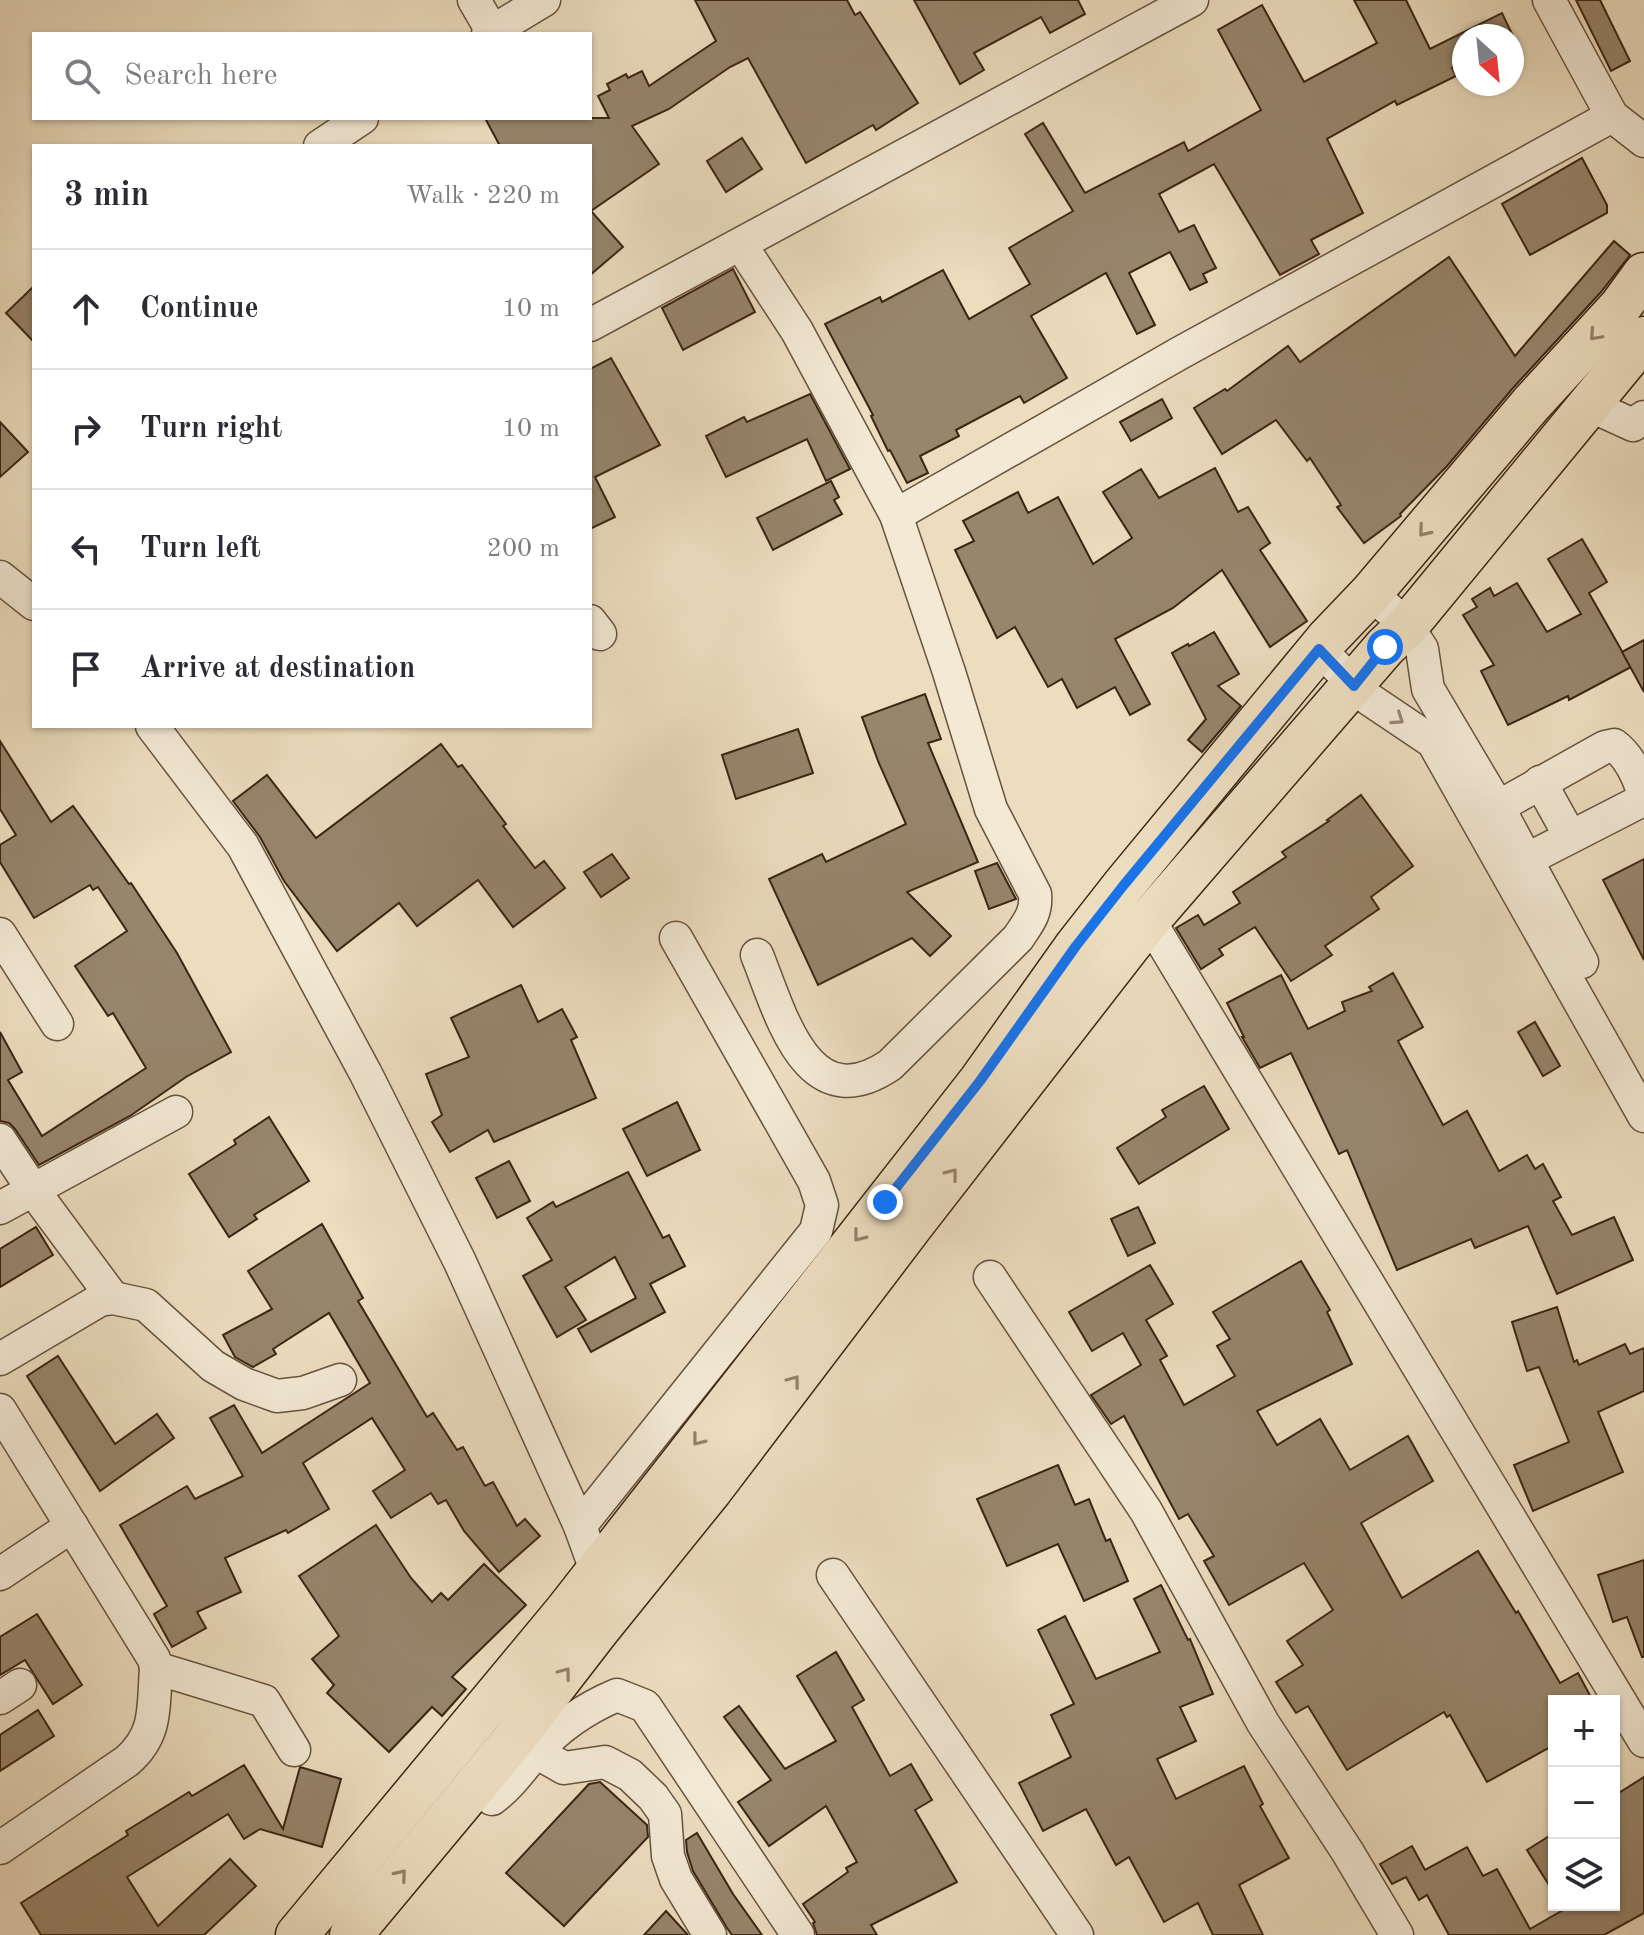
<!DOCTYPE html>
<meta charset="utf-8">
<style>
:root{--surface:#fff;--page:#f7f7f7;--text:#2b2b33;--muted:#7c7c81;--line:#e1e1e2}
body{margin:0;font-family:"Old Standard TT",serif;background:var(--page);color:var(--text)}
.controls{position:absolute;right:24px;bottom:24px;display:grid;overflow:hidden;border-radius:0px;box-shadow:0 2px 6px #0004}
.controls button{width:72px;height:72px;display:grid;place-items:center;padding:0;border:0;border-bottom:2px solid var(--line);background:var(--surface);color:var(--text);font:40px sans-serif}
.compass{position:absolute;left:1452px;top:24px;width:72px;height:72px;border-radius:50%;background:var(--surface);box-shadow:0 2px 6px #0004;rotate:153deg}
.stop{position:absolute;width:24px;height:24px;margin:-18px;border:6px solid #1a73e8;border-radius:50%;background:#fff}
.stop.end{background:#1a73e8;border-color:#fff;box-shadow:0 2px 8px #0008}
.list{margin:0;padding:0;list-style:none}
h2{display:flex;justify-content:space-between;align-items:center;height:104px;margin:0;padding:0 32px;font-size:34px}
h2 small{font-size:26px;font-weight:400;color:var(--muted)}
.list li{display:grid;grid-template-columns:52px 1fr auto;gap:24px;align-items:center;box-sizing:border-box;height:120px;padding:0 32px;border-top:2px solid var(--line)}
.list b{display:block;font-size:30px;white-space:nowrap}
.list em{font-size:26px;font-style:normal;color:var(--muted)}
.icon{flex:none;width:44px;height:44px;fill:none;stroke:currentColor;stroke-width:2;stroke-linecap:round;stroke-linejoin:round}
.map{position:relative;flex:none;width:1644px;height:1935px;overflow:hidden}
.search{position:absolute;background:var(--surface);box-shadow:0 2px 6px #0004;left:32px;top:32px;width:560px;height:88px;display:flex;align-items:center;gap:20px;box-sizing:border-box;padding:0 28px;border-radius:0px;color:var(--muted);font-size:30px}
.panel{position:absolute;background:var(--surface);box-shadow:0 2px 6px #0004;left:32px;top:144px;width:560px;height:584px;border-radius:0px}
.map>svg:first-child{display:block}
.building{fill:#97856c;stroke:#3b2513;stroke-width:2}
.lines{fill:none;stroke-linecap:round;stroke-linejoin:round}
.minor-casing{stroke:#67533e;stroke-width:35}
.major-casing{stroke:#3b2513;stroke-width:45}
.minor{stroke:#f3e9d5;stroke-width:32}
.major{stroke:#ecddbf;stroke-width:42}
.oneway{stroke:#948169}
.oneway2{stroke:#978774}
.route{stroke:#1a73e8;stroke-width:10}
</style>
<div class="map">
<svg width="1644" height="1935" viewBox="0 0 1644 1935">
<rect width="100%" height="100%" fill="#ecddbf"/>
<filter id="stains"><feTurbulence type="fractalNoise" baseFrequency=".0025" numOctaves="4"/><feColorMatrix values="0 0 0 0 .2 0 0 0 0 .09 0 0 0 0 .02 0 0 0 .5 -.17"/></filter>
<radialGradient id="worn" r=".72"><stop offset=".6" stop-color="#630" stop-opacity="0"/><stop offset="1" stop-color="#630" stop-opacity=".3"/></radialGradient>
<g class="building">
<polygon points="695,0 847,0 855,15 860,12 918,103 876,130 873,125 806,163 748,58 730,67 669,109 632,126 659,164 591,211 623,247 590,275 590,146 500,146 485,118 609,118 598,96 610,90 607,84 626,74 628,78 642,71 649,86 716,41"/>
<polygon points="914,0 1078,0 1085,14 1050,33 1041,17 974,53 984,70 960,84"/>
<polygon points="1354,0 1406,0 1430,49 1502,13 1513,36 1464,36 1464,62 1452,68 1456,76 1397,105 1395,101 1327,139 1363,213 1311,240 1319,254 1280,275 1214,164 1159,194 1179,232 1194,225 1216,268 1203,274 1207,282 1190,290 1170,252 1129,273 1155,325 1137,334 1106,273 1031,316 1067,378 1024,403 1020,396 956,430 959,436 920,456 928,473 907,483 890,450 888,451 871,416 873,415 825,324 880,297 882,302 943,270 969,319 1030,284 1009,248 1073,211 1025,134 1043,123 1085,193 1184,142 1188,151 1261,110 1218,30 1262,5 1304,82 1377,43"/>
<polygon points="1576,0 1600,0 1630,61 1611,71"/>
<polygon points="742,138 762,169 726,192 707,161"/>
<polygon points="1582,158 1607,205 1607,213 1530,255 1502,204"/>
<polygon points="1614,241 1630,255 1601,292 1513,388 1447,466 1400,514 1401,516 1364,543 1337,507 1341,505 1310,458 1307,461 1276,420 1222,454 1194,408 1225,389 1227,391 1288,346 1300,362 1449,257 1515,356"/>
<polygon points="733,269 755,312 683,350 662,308"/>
<polygon points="34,286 34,342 6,313"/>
<polygon points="611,358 660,445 595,477 615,517 590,529 590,369"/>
<polygon points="810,394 850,469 826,481 807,439 726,477 706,436 744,417 747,422"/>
<polygon points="1162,399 1172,418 1131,441 1120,422"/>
<polygon points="0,422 28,452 0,477"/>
<polygon points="1215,468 1238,512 1248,507 1270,543 1260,550 1307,621 1270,647 1222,570 1173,608 1115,639 1150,704 1130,715 1115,687 1077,708 1062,679 1048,687 1015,627 997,638 955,550 974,541 963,521 1018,492 1028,513 1058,497 1093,564 1132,538 1103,492 1141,469 1159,498"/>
<polygon points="831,481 839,497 834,500 842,514 773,550 757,518"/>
<polygon points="1582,539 1607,582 1589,593 1631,667 1569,700 1568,696 1508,725 1481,671 1494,665 1463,615 1477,607 1472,599 1490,588 1494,596 1517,583 1547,632 1581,614 1548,559"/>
<polygon points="1214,632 1239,674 1218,686 1241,706 1202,752 1188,740 1206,719 1172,653 1188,644 1189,646"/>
<polygon points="1644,640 1644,692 1622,652"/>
<polygon points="925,694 941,739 928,743 978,862 907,892 951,936 930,956 912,938 818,985 769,879 822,854 826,862 906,824 878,761 862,717"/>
<polygon points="798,729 813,773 736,799 722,755"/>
<polygon points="0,741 51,822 73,806 129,884 131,883 177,953 231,1052 186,1077 130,1116 39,1165 15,1129 9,1123 0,1121 0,1032 22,1072 8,1080 42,1136 146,1068 113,1013 108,1016 75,966 127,931 98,887 93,890 90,885 34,918 0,862 0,845 16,835 0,809"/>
<polygon points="441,744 458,767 462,765 506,824 503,826 535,868 544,861 565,888 513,927 478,880 417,926 399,903 337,951 284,881 260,837 233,801 267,775 316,838"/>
<polygon points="1361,795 1413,866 1371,897 1379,909 1325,946 1332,955 1291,981 1255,927 1219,949 1223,955 1201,969 1176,928 1198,915 1204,925 1240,903 1233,892 1286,857 1282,852 1329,821 1327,820"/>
<polygon points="612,854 629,878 601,897 584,872"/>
<polygon points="1644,859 1644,960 1603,880"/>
<polygon points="997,863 1016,899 989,909 975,871"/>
<polygon points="1393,973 1423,1027 1398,1041 1443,1125 1467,1111 1499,1171 1527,1155 1535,1169 1543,1164 1561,1197 1553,1201 1572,1235 1614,1217 1633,1260 1557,1294 1528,1226 1475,1248 1471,1239 1397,1270 1347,1150 1339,1154 1291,1053 1260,1068 1242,1037 1244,1037 1227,1003 1281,975 1308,1029 1345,1011 1342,1002 1372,991 1369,987"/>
<polygon points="521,985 538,1022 562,1009 577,1037 571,1040 596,1098 494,1142 488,1130 450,1152 432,1122 442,1115 426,1074 469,1057 451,1018"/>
<polygon points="1535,1022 1560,1066 1543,1076 1518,1032"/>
<polygon points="1204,1086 1229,1129 1139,1184 1117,1148 1166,1117 1162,1110"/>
<polygon points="677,1102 700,1150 647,1176 623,1129"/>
<polygon points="269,1117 309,1181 254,1215 257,1219 229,1237 189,1174 236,1144 234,1140"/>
<polygon points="509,1161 530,1201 497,1218 476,1178"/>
<polygon points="628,1172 663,1238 669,1235 685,1266 650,1284 665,1312 591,1352 578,1329 636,1298 615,1257 565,1287 586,1320 557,1337 523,1276 552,1260 527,1218 553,1202 556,1207"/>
<polygon points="1138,1207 1155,1243 1128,1256 1111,1219"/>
<polygon points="322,1224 363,1298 358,1301 427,1417 433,1413 457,1450 463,1447 485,1486 493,1482 517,1526 525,1519 540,1536 499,1572 464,1531 446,1500 438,1504 431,1493 391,1518 373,1491 405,1470 372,1418 303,1463 329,1509 288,1533 286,1530 225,1558 241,1592 197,1612 206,1628 172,1647 154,1614 167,1606 120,1525 187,1486 195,1499 243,1476 210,1418 234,1405 262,1453 370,1383 329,1313 273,1349 276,1354 253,1367 235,1357 223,1335 272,1309 248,1271"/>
<polygon points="36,1227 53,1255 0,1287 0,1249"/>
<polygon points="1301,1261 1330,1310 1327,1312 1352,1364 1257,1411 1277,1445 1320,1419 1350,1470 1408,1436 1433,1481 1361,1523 1402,1598 1478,1551 1516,1613 1518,1611 1560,1683 1578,1673 1593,1701 1554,1701 1554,1745 1487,1782 1450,1715 1447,1717 1444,1712 1347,1770 1308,1706 1296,1713 1276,1682 1303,1665 1287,1641 1333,1610 1304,1563 1229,1605 1204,1561 1214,1556 1188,1514 1179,1519 1124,1416 1111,1424 1091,1395 1141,1365 1123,1333 1092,1351 1069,1312 1150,1265 1173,1304 1146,1320 1167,1356 1160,1360 1184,1405 1235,1376 1217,1346 1230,1339 1213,1312"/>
<polygon points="1557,1307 1574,1362 1577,1360 1579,1365 1625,1344 1630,1354 1644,1348 1644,1391 1598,1412 1623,1472 1533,1511 1514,1465 1569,1442 1539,1367 1527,1371 1512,1322"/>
<polygon points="58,1356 115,1444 157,1414 174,1438 100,1491 27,1376"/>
<polygon points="1058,1465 1075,1505 1089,1499 1106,1541 1110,1539 1128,1581 1084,1601 1058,1544 1007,1566 977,1499"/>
<polygon points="376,1525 411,1578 432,1602 441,1593 448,1600 484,1564 526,1605 452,1677 466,1689 442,1716 432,1707 389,1752 327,1693 334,1685 312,1659 339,1636 299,1576"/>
<polygon points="1644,1560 1644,1657 1642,1657 1627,1617 1613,1622 1598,1575"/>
<polygon points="1161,1585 1188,1640 1190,1639 1213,1694 1180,1707 1196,1741 1157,1759 1176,1799 1244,1766 1263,1804 1260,1806 1289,1858 1239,1885 1263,1935 1213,1935 1198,1903 1164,1922 1129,1857 1116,1865 1086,1809 1043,1831 1019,1783 1071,1757 1051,1715 1074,1704 1038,1630 1065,1616 1096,1679 1160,1652 1134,1599"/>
<polygon points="37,1614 82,1685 53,1704 25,1660 0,1675 0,1637"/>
<polygon points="836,1652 864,1700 852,1707 890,1776 911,1764 932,1800 915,1810 957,1882 871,1925 877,1935 817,1935 813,1923 815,1922 803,1904 848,1872 846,1868 857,1862 826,1806 769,1846 738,1802 771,1780 724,1717 739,1706 785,1769 836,1741 797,1676"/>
<polygon points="38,1710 54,1736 0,1771 0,1735"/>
<polygon points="244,1765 283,1829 300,1767 341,1779 322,1847 260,1829 244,1839 228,1814 127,1877 158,1926 230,1859 256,1886 204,1935 41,1935 21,1903 128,1835 126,1831 189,1792 192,1796"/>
<polygon points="1644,1777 1644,1913 1604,1935 1449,1935 1427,1895 1419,1900 1406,1877 1392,1884 1380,1864 1412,1846 1425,1870 1467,1847 1483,1876 1497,1869 1530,1929 1572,1905 1614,1905 1614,1796"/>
<polygon points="600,1782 647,1825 648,1837 564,1926 506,1873 589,1784"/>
<polygon points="697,1833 733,1894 762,1935 732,1935 727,1928 693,1871 687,1852 686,1840"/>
<polygon points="1554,1833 1554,1893 1527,1850"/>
<polygon points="666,1911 688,1935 644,1935"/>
</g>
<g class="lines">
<g class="minor-casing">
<g id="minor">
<polyline points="474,0 492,31"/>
<polyline points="1549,0 1612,116 1644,141"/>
<polyline points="488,34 544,0"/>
<polyline points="320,146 362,118"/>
<polyline points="741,245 797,331 896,515"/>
<polyline points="590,325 1192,0"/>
<polyline points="1589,405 1633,425 1644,417"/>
<polyline points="0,577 34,604"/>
<polyline points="1371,593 1407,626 1422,649 1428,689 1498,807 1582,962"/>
<polyline points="590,621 600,634"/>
<polyline points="1319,649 1369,699 1433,742 1644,1116"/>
<polyline points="152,726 243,846 366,1074 460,1262 580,1526 596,1570"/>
<polyline points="1540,782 1570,836"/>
<path d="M1498,807L1605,747L1614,745C1629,756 1639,777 1644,796L1637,803L1526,860"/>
<polyline points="1149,920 1644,1741"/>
<polyline points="0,934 57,1024"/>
<path d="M757,955C781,1014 807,1121 890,1065L1018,938C1028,923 1037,913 1035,894L991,809L949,672L896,515L1180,353L1612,116"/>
<polyline points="0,1140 33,1190 113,1298"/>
<polyline points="0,1208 176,1112"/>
<polyline points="990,1277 1146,1511 1263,1723 1347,1851 1397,1935"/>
<polyline points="0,1359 100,1300 113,1298 146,1305 213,1366 244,1384 277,1396 303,1393 340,1380"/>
<path d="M0,1410L154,1659L156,1668C153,1707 158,1734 127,1761L0,1848"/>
<polyline points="580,1526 816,1231 822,1205 814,1181 676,938"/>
<polyline points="0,1574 72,1526"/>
<polyline points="833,1575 1077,1935"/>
<polyline points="156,1668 264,1701 294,1750"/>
<polyline points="0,1698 20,1685"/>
<polyline points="536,1752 564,1768 605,1762 630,1775 653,1797 665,1814 668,1856 676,1879 710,1935"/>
<path d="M476,1786L492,1799C510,1786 521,1769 535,1753C558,1727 586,1708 617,1695L645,1706L798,1935"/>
</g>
</g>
<g class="major-casing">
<g id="major">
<polyline points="297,1935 566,1611 980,1081 1076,946 1123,886 1328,638 1371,593 1531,404 1620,307 1644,274"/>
<polyline points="351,1935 510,1744 598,1630 711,1490 913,1224 1149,920 1385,647 1407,626 1644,338"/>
</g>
</g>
<use href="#minor" class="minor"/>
<use href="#major" class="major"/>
</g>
<defs><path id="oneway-chevron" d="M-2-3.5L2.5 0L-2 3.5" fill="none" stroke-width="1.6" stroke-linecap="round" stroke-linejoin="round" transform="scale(2)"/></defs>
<g class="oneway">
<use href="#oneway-chevron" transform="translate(1595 335) rotate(132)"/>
<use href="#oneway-chevron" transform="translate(1424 531) rotate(130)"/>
<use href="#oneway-chevron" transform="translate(952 1174) rotate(-52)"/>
<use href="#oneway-chevron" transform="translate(859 1236) rotate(128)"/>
<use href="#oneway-chevron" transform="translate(794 1381) rotate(-53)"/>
<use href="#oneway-chevron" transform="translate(698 1440) rotate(128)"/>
<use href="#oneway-chevron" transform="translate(565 1673) rotate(-53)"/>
<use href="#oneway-chevron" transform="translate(401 1875) rotate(-50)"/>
</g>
<use class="oneway2" href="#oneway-chevron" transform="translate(1398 719) rotate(34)"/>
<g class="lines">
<polyline class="route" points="885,1202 980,1081 1076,946 1123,886 1319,649 1354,686 1385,647"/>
</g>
<rect width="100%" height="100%" filter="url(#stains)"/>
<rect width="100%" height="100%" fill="url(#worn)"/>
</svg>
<div class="controls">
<button>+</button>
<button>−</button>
<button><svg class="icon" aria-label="layers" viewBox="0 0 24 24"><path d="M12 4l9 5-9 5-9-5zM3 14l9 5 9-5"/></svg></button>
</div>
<svg class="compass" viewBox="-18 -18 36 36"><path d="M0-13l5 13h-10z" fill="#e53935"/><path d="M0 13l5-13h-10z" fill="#7c7c81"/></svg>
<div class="stop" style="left:1385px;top:647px"></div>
<div class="stop end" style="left:885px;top:1202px"></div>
<div class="search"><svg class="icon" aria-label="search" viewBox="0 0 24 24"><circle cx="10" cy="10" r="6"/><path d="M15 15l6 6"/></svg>Search here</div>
<section class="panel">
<h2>3 min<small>Walk · 220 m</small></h2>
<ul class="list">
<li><svg class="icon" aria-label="ahead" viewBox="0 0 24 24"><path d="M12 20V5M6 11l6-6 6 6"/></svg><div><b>Continue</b></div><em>10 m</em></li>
<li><svg class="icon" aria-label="right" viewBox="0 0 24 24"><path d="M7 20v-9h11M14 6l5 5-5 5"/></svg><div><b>Turn right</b></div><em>10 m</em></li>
<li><svg class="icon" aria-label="left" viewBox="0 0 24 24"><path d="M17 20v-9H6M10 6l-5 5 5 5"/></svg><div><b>Turn left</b></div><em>200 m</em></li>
<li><svg class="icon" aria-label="arrive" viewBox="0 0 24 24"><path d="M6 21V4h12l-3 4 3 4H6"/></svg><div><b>Arrive at destination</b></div></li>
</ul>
</section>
</div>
